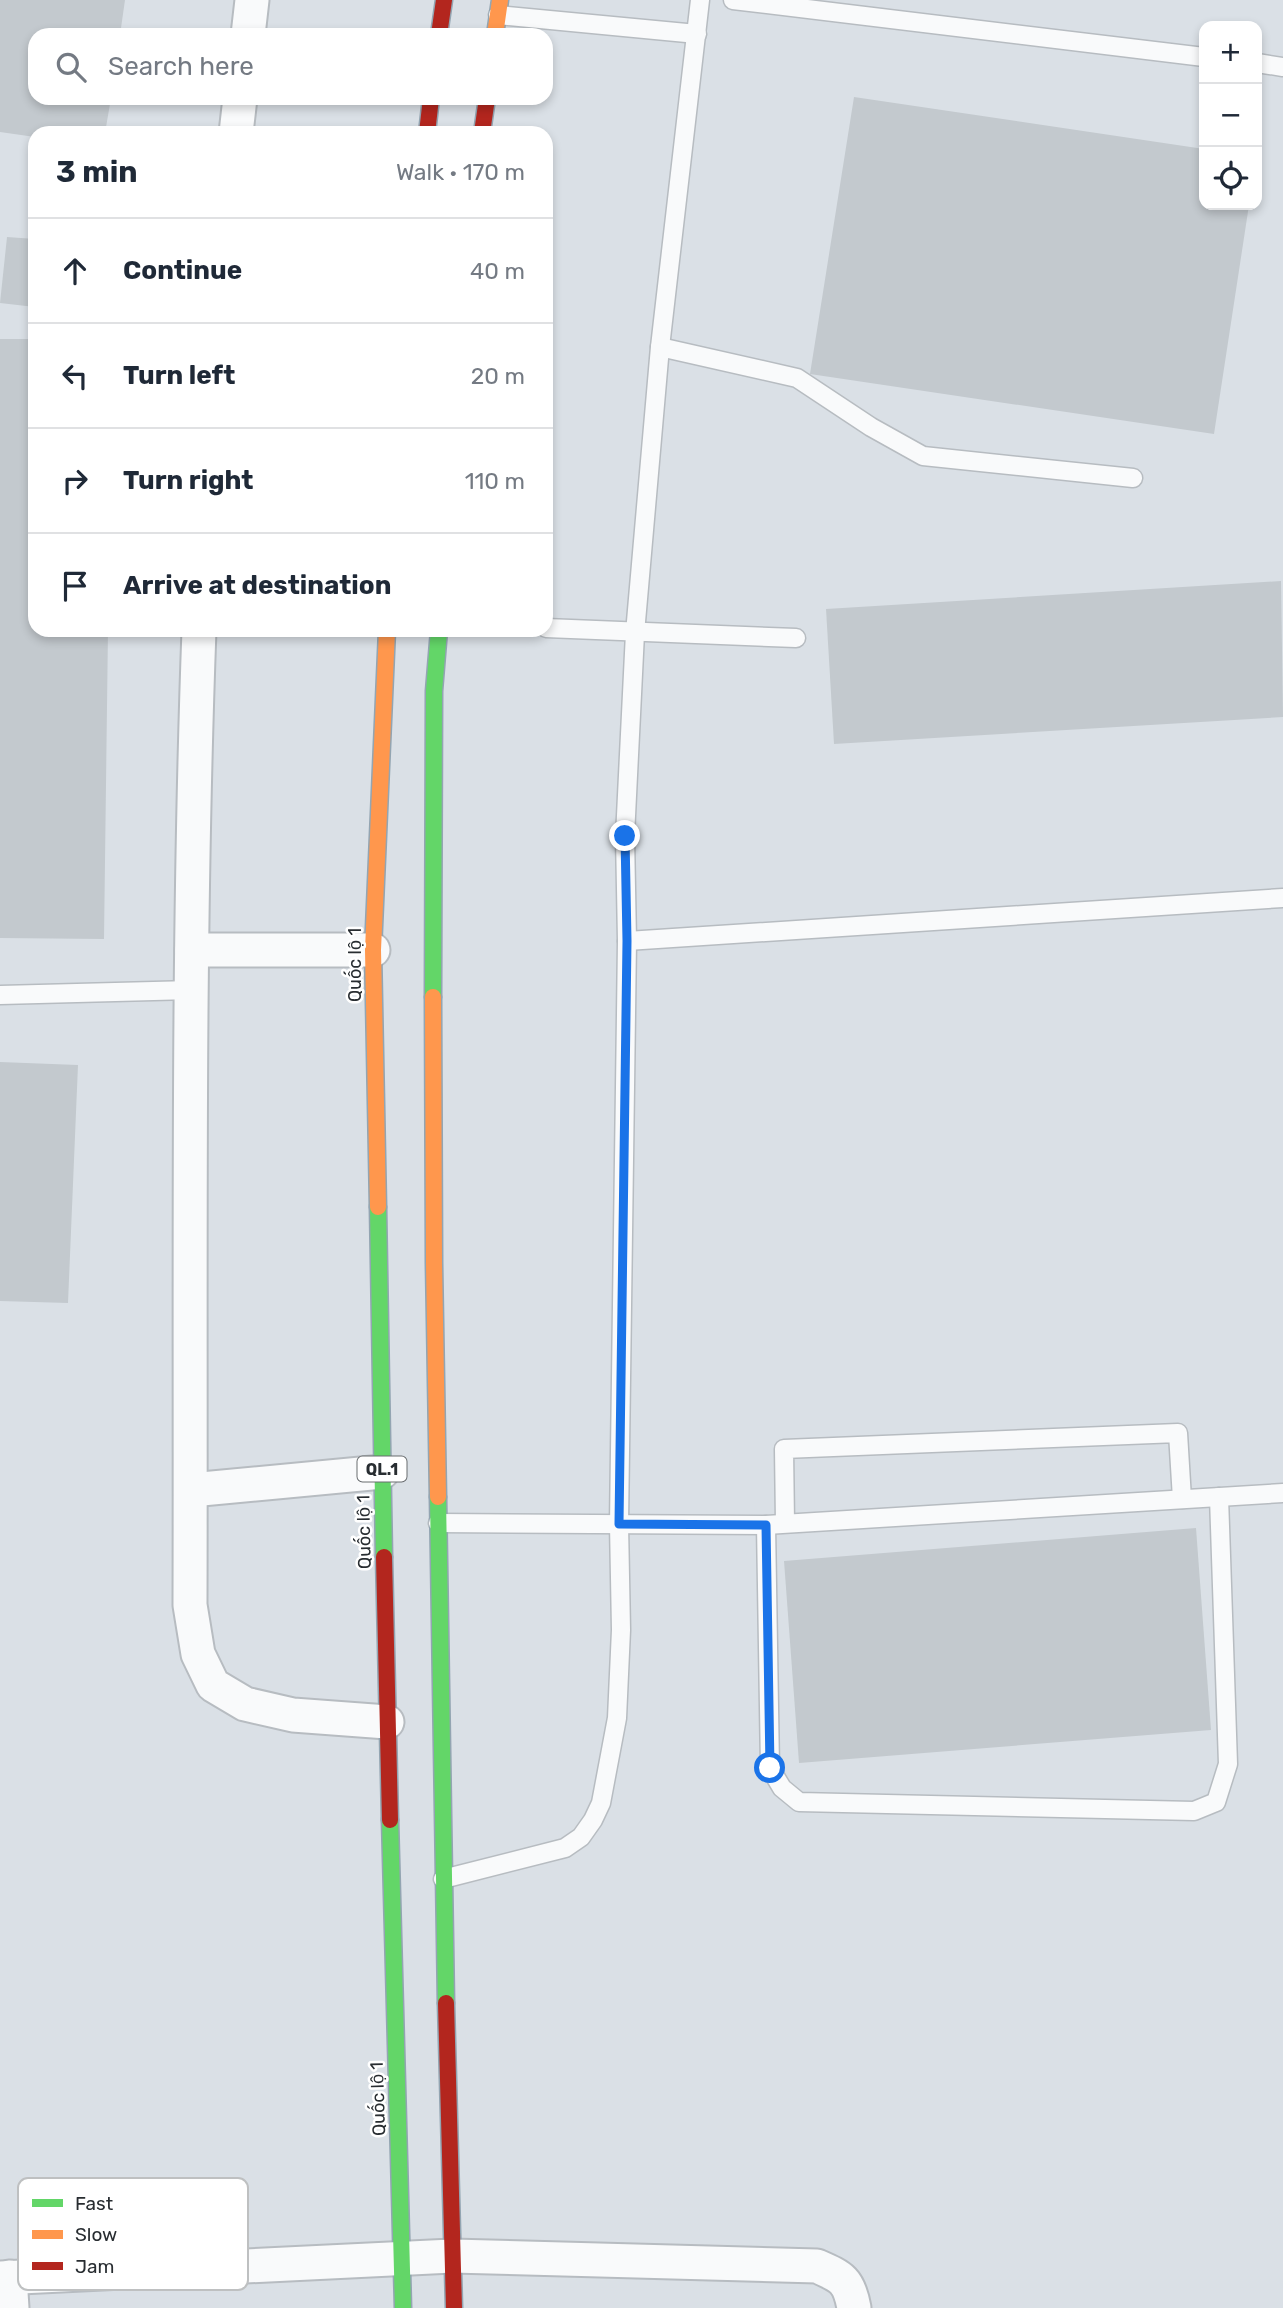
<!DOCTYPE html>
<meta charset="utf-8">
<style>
:root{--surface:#fff;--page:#f6f6f7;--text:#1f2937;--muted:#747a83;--line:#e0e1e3}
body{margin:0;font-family:Rubik,sans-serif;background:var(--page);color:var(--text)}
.controls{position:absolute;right:21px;top:21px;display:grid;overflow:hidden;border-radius:14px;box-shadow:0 4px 10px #0003}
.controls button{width:63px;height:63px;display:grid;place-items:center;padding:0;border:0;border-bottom:2px solid var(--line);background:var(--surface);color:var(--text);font:35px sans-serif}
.stop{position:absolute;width:21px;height:21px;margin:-16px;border:5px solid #1a73e8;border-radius:50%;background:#fff}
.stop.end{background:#1a73e8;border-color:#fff;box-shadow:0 2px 7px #0008}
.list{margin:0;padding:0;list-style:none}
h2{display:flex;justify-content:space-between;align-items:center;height:91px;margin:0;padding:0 28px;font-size:30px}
h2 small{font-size:23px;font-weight:400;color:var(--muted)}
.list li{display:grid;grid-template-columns:46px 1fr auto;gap:21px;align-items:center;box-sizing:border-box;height:105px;padding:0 28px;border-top:2px solid var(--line)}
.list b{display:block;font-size:26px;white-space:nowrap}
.list em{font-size:23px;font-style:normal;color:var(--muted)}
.icon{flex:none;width:38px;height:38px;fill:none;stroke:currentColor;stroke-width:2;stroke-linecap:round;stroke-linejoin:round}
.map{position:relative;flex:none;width:1283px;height:2308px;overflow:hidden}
.search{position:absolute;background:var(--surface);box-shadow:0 4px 10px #0003;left:28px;top:28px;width:525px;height:77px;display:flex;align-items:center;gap:18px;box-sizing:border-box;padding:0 24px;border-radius:21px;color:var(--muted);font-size:26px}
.panel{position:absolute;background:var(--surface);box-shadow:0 4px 10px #0003;left:28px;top:126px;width:525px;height:511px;border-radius:21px}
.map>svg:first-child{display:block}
.building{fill:#c3c9ce}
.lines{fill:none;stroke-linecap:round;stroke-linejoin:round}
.lane-casing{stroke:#b7bcc1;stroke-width:21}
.street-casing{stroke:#b7bcc1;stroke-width:37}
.fast-casing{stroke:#93a5b2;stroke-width:19}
.slow-casing{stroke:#93a5b2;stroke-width:19}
.jam-casing{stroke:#93a5b2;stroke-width:19}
.lane{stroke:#f9fafb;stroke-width:18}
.street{stroke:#f9fafb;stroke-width:33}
.fast{stroke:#63d668;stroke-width:16}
.slow{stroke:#ff974d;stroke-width:16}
.jam{stroke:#b3261e;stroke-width:16}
.route{stroke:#1a73e8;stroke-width:9}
.labels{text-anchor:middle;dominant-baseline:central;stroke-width:5;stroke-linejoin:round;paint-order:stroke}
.shield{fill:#fff;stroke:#686c6f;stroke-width:2}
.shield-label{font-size:16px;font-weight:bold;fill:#282d31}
.street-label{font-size:18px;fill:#282d31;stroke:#fff}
.key{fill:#fff;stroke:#bec0c1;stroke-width:2}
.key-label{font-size:19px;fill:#282d31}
</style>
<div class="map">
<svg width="1283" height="2308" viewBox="0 0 1283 2308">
<rect width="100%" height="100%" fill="#dae0e6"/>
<g class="building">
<polygon points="0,0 125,0 120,35 35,35 35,98 111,98 105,133 35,133 35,137 0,132"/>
<polygon points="854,97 1204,149 1204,205 1249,205 1214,434 810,374"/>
<polygon points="7,237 35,239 35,307 0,303"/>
<polygon points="0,339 35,339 35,630 108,630 104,939 0,938"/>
<polygon points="1281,581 1283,717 834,744 826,609"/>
<polygon points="0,1062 78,1065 68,1303 0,1301"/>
<polygon points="1196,1528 1211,1730 799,1763 784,1561"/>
</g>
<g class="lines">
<g class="lane-casing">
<g id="lane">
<polyline points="733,0 1204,57"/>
<polyline points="498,15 697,34"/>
<polyline points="1257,63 1283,67"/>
<polyline points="660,347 797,378 871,427 923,456 1133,478"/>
<polyline points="546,628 796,638"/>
<polyline points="627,941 1283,898"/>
<polyline points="0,995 192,990"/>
<polyline points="438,1523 766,1525 1283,1493"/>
<polyline points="785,1523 784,1449 1178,1433 1182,1499"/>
<polyline points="766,1525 770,1768 782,1788 799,1802 1194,1811 1216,1802 1228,1764 1219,1497"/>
<polyline points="443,1879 565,1848 581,1837 593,1820 601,1803 617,1718 621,1630 619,1524 627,941 625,836 635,633 660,347 700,0"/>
</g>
</g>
<g class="street-casing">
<g id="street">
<polyline points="248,35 252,0"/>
<polyline points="236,133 240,98"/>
<path d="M199,630C187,955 191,1280 190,1605L198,1654L213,1685L245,1704L293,1715L387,1722"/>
<polyline points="192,950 373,950"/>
<polyline points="191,1490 382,1472"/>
<polyline points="10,2277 12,2308"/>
<path d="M0,2278L452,2256L817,2266C842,2277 849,2280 854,2308"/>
</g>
</g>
<g class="fast-casing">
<g id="fast">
<polyline points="433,997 434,691 439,630"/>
<polyline points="378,1207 384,1557"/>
<polyline points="438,1497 446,2003"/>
<polyline points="390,1820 403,2308"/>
</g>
</g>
<g class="slow-casing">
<g id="slow">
<polyline points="495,35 500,0"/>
<polyline points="433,997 434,1263 438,1497"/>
<polyline points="378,1207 373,950 387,630"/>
</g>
</g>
<g class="jam-casing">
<g id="jam">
<polyline points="439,35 444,0"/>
<polyline points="427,133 431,98"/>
<polyline points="482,133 487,98"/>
<polyline points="384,1557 390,1820"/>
<polyline points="446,2003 454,2308"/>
</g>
</g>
<use href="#lane" class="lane"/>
<use href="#street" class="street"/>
<use href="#fast" class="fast"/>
<use href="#slow" class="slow"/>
<use href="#jam" class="jam"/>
</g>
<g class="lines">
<polyline class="route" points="625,836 627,941 619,1524 766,1525 770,1768"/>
</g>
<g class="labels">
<rect class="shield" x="357.5" y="1456.5" width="49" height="25" rx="5"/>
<g class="shield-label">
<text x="382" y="1469">QL.1</text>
</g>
<g class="street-label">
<text transform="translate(355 965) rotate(-90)">Quốc lộ 1</text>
<text transform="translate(364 1532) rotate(-91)">Quốc lộ 1</text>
<text transform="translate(378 2099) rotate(-92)">Quốc lộ 1</text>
</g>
</g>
<rect x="18" y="2178" width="230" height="112" rx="10" class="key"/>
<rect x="32" y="2199" width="31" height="8" fill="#63d668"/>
<rect x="32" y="2230" width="31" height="9" fill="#ff974d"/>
<rect x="32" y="2262" width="31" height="8" fill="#b3261e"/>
<g class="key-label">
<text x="75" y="2210">Fast</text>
<text x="75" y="2241">Slow</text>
<text x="75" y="2273">Jam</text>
</g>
</svg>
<div class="controls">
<button>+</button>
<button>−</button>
<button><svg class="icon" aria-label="locate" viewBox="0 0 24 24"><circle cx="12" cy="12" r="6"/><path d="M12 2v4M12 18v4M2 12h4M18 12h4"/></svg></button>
</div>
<div class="stop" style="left:770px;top:1768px"></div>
<div class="stop end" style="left:625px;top:836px"></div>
<div class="search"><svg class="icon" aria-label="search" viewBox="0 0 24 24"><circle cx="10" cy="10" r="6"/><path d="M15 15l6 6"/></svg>Search here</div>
<section class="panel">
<h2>3 min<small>Walk · 170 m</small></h2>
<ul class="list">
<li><svg class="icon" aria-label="ahead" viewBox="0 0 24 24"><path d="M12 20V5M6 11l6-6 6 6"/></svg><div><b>Continue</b></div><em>40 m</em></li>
<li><svg class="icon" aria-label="left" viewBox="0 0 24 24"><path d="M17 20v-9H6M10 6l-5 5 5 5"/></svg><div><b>Turn left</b></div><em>20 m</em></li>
<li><svg class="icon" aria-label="right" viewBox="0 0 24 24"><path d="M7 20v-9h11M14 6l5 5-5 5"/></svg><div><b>Turn right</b></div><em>110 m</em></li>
<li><svg class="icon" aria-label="arrive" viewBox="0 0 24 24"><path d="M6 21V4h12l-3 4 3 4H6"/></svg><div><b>Arrive at destination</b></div></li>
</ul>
</section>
</div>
